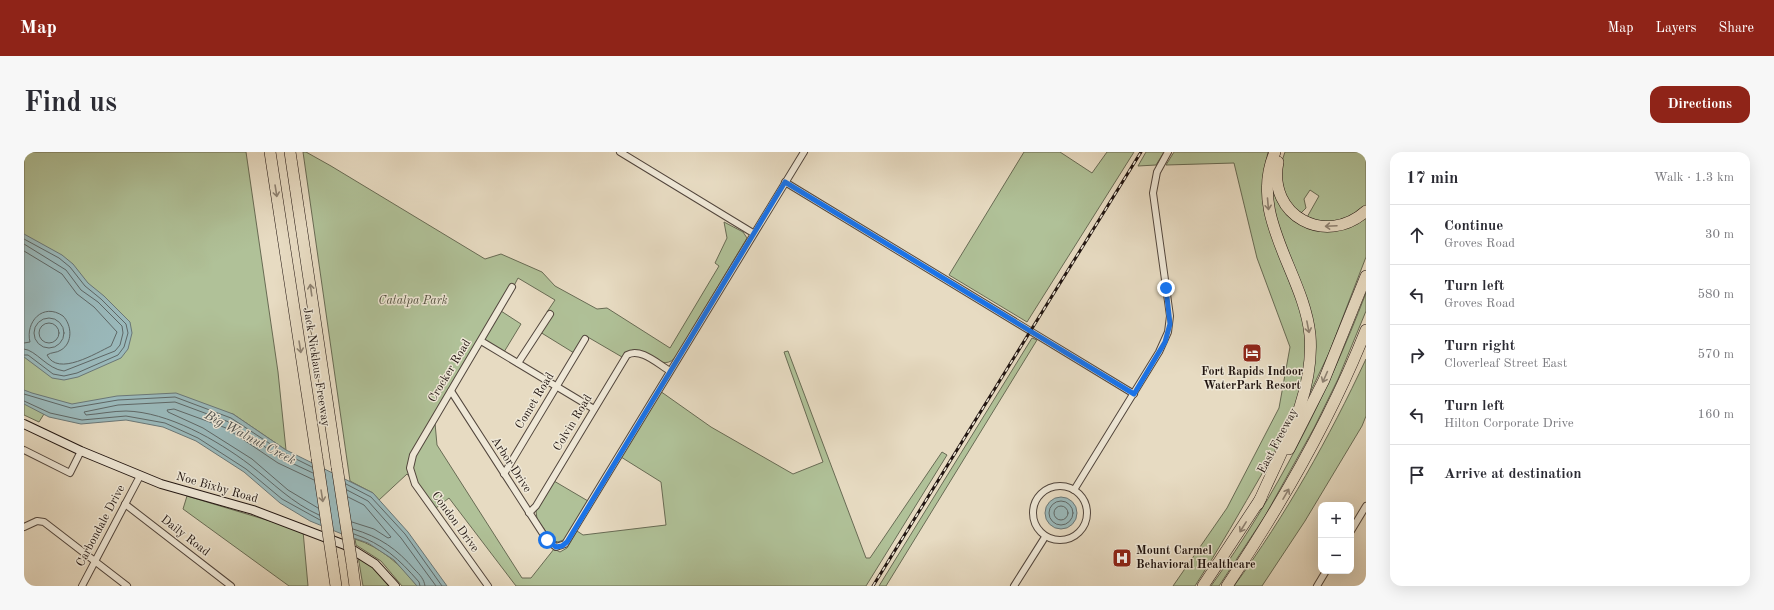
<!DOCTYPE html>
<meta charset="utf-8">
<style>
:root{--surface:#fff;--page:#f7f7f7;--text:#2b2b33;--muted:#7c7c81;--line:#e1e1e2;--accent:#8f2418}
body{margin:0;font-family:"Old Standard TT",serif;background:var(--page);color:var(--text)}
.controls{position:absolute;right:12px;bottom:12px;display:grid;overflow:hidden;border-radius:8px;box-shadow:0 4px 16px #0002}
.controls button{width:36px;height:36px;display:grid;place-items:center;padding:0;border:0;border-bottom:1px solid var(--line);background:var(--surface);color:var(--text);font:20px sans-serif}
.stop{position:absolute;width:12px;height:12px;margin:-9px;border:3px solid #1a73e8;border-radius:50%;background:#fff}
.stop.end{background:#1a73e8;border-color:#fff;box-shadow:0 1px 4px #0008}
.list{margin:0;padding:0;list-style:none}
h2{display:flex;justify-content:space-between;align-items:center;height:52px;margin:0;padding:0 16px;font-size:17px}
h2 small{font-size:13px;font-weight:400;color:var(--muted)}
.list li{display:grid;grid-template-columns:26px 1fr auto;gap:12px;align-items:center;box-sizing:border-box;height:60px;padding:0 16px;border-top:1px solid var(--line)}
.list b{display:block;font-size:15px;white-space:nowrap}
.list p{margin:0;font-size:13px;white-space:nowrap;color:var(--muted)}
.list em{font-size:13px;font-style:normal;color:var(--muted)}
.icon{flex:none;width:22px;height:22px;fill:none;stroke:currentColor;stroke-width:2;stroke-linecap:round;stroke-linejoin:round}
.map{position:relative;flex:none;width:1342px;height:434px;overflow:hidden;border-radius:12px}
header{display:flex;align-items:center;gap:24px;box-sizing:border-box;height:56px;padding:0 20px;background:var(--accent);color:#fff}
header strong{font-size:19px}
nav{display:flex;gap:22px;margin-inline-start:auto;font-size:14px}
.intro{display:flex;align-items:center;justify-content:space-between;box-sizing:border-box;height:96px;padding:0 24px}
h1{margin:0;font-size:28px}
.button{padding:10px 18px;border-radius:12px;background:var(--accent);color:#fff;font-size:14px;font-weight:700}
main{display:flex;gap:24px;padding:0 24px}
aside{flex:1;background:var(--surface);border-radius:12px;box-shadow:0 4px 16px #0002}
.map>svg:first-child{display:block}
.green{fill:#b0c198;stroke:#686b54}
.water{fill:#9ab9bb;stroke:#6a7777}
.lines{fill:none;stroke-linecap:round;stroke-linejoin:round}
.shore{stroke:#5e6766;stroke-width:1}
.street-casing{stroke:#52463d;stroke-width:8}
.secondary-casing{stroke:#211511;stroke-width:10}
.highway-casing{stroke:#211511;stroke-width:12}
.street{stroke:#efe8d7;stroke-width:6}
.secondary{stroke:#efe8d7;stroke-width:8}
.highway{stroke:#e7dbc2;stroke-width:11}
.rail-casing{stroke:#211511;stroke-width:3}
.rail{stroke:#efe8d7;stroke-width:1.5;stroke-dasharray:4.5;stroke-linecap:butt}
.highway-bridge-casing{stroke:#211511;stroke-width:12;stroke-linecap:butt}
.highway-bridge{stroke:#e7dbc2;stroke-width:11}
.oneway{stroke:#8e8272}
.route{stroke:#1a73e8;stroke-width:5}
.labels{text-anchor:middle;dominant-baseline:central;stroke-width:3;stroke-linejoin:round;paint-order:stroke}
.park-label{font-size:12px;font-style:italic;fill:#535140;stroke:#efe8d7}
.street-label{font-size:12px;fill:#211511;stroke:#efe8d7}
.poi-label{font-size:12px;font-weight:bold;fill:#211511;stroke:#efe8d7}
.water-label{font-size:13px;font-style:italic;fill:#4b4e4c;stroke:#efe8d7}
</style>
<header>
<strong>Map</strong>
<nav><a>Map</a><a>Layers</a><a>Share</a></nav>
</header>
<div class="intro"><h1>Find us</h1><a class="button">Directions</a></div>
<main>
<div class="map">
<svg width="1342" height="434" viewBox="0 0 1342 434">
<rect width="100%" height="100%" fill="#e7dbc2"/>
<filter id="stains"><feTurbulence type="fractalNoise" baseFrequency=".005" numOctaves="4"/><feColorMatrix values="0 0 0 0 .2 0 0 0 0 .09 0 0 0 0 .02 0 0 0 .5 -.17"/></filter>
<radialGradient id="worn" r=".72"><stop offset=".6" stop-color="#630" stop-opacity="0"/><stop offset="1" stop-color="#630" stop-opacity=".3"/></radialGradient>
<g class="green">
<polygon points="0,0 222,0 254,220 262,298 209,262 20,262 15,270 0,263"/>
<path d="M279,0H282L307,14L461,107L477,102L518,120L531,134L573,157L583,156L646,196L695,114L691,111L703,86L700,70L719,80L723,86L651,206C633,224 618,182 598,205L562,184L550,201L516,180L527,162L523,160L531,148L494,126L477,159L497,172L480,200L459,188L411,271L413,293L498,426H507L530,397L536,400L543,396L553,379L559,383L642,373L637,330L597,305L636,239L687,275L769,322L799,310L760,200L764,199L842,406H846L918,300L923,303L842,434H492L425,346L412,356L383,322L355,348L349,341L326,329Z"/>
<polygon points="1000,0 1036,0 1068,21 1083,0 1110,0 1003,170 925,123"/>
<polygon points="1122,0 1140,0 1132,13 1114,14"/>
<path d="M1150,0H1244C1228,67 1254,86 1273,145C1283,173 1284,205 1278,234C1271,264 1254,293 1239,320C1217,358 1195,397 1171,434H1149L1203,356L1255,256L1266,195L1233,106L1210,11L1142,13Z"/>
<polygon points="1261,0 1342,0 1342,55 1313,71 1282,67 1295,44 1286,38 1280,47 1282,56 1276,62 1261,48 1256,15"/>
<polygon points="1250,13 1250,34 1288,75 1342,63 1342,105 1305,201 1282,249 1289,200 1248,61"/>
<path d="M1342,141V159L1314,227L1290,276L1241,364L1195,434H1187C1252,344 1302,245 1342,141Z"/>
<polygon points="1008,186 1013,188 862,434 855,434"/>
<path d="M1342,207V264L1338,274L1281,369L1238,434H1210C1262,363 1305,286 1342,207Z"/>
<polygon points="530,329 564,349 542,387 534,390 528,388 513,367 512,359"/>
<polygon points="163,344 279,379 284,434 265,434 159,357"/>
<path d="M331,387C357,395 377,413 393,434H378L357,409L332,393Z"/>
<polygon points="334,404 353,419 365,434 339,434"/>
</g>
<g class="water">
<polygon points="0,82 38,103 49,112 64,131 80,144 106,170 108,181 104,197 97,206 54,225 40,228 28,226 0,205"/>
<polygon points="0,238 8,241 48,252 93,244 152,241 209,262 262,298 349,341 384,380 423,434 393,434 370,408 344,391 318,382 286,369 256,351 220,320 172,289 139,275 102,268 57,272 25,265 0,252"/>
<circle cx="1037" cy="361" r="16"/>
</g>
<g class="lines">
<g class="shore">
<polyline points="0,87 35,106 46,115 61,134 77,147 102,172 104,181 100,195 94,203 53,221 40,224 29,222 4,203 0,203"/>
<path d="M0,92L42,118L57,138L74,150L98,174L99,181L96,193L91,199L40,219C23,217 12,198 0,197"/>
<path d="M0,99L38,122L53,142L70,155L93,180L87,194C72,201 34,225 23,203C27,200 33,201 37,198C49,191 48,173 39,164C19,150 1,170 6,190L0,191"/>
<circle cx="25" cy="181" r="15"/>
<circle cx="25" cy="181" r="10"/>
<polyline points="0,242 47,256 94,248 151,245 207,266 260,301 288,315"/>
<polyline points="0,249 26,261 58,268 102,264 141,271 174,286 222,317 258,347 296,368"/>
<path d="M289,321L257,306L205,270L151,250L94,253L60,260L62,263C75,262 89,259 102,259C144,260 193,288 226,313C249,331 268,351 295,363"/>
<polyline points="290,328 254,311 202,276 150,257 143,258 144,260 179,276 228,307 264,338 294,356"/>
<polyline points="322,332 347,345 381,382 418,434"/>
<polyline points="323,338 344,349 377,386 412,434"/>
<polyline points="324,345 340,353 367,385 364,386 350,377 328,370"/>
<circle cx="1037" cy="361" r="12"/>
<circle cx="1037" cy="361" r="7"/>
<path d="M329,377C356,385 373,397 391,418C396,423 400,427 401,434"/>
<path d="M330,382C359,392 375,407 395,430L396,434"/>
</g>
<g class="street-casing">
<g id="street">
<polyline points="596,0 729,81"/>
<polyline points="761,30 1110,242"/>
<polyline points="457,189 570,257"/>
<polyline points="494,211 526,162"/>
<polyline points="427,239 523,388 532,395 541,392 780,0"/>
<polyline points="0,298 46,321 57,299"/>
<polyline points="480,322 561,187"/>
<circle cx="1036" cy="361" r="27"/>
<polyline points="1050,338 1135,200 1144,180 1146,164 1129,41 1133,20 1144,0"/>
<polyline points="101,352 207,434"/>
<path d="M505,361L512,354L603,203C616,195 634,212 646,219"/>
<polyline points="0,375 13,369 20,370 103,434"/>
<polyline points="1327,379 1342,354"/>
<polyline points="58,434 116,324"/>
<polyline points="464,434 391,332 386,316 389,303 488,135"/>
<polyline points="990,434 1021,385"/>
<polyline points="1293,434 1302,419"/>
</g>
</g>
<g class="secondary-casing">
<polyline id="secondary" points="0,272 57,299 137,332 229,358 321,393 351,412 371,434"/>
</g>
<g class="highway-casing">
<g id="highway">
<polyline points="246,0 293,306"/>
<polyline points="266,0 313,315"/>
<path d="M1254,10C1243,64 1302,95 1342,59"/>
<polyline points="1265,297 1300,228 1342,124"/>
<path d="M1234,352C1257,299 1291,243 1286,183C1280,121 1223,64 1251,0"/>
<polyline points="308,407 312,434"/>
<polyline points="328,412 331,434"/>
<polyline points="1179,434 1237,346"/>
<path d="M1203,434C1257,353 1306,269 1342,178"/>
</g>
</g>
<use href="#street" class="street"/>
<use href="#secondary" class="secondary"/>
<use href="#highway" class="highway"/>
<g class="rail-casing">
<polyline id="rail" points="849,434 1117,0"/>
</g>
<use href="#rail" class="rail"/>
<g class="highway-bridge-casing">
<g id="highway-bridge">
<polyline points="293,306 308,407"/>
<polyline points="313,315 328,412"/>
</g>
</g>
<use href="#highway-bridge" class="highway-bridge"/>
</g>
<defs><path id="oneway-shaft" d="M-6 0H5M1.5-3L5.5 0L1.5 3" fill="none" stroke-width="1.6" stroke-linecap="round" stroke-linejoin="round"/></defs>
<g class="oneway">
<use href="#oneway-shaft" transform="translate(252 39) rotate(81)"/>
<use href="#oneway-shaft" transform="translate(1244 52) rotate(85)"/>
<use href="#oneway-shaft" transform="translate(1307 74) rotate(177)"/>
<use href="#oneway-shaft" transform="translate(287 138) rotate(-98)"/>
<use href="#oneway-shaft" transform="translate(1284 175) rotate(79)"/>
<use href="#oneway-shaft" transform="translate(276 195) rotate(81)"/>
<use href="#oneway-shaft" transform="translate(1301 225) rotate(114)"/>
<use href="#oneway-shaft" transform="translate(1262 342) rotate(-60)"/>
<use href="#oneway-shaft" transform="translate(298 344) rotate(81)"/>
<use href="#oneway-shaft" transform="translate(1219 375) rotate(122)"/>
</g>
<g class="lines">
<polyline class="route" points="523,388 532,395 538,394 543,390 761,30 1110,242 1141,190 1146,172 1142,136"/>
</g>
<defs>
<g id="hotel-square" transform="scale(1)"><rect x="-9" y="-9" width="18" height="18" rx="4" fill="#8f2418" stroke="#efe8d7"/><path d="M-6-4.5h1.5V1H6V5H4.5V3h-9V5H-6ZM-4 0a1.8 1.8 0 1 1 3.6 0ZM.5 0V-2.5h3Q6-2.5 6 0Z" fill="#fff"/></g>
<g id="hospital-square" transform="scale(1)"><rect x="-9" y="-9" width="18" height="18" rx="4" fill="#8f2418" stroke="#efe8d7"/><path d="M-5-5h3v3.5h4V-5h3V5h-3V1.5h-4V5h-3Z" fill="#fff"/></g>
</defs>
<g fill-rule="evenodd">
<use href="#hotel-square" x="1228" y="201"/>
<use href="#hospital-square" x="1098" y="406"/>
</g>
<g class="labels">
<g class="park-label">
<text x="389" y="149">Catalpa Park</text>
</g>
<g class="street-label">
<text transform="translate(292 215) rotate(81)">Jack Nicklaus Freeway</text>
<text transform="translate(426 219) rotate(-59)">Crocker Road</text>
<text transform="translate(511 249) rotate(-59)">Comet Road</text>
<text transform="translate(549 271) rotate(-59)">Colvin Road</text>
<text transform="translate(1254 289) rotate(-62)">East Freeway</text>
<text transform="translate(487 313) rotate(57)">Arbor Drive</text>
<text transform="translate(193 336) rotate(16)">Noe Bixby Road</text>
<text transform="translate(431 370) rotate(54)">Condon Drive</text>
<text transform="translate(77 374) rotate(-62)">Carbondale Drive</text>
<text transform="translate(161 384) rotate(38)">Daily Road</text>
</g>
<g class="poi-label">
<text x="1228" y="220">Fort Rapids Indoor<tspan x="1228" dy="14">WaterPark Resort</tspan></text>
<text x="1112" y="399" text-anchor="start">Mount Carmel<tspan x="1112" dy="14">Behavioral Healthcare</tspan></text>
</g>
<g class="water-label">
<text transform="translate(226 286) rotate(28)">Big Walnut Creek</text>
</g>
</g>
<rect width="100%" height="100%" filter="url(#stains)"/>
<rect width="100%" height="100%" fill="url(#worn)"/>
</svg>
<div class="controls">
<button>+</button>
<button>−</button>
</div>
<div class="stop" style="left:523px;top:388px"></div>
<div class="stop end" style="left:1142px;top:136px"></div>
</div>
<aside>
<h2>17 min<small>Walk · 1.3 km</small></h2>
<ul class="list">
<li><svg class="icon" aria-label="ahead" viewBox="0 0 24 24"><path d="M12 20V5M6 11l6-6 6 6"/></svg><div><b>Continue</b><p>Groves Road</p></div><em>30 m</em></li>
<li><svg class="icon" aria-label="left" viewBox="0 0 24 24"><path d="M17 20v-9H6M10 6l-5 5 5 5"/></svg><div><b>Turn left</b><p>Groves Road</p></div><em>580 m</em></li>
<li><svg class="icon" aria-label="right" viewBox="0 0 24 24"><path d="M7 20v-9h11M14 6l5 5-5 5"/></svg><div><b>Turn right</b><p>Cloverleaf Street East</p></div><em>570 m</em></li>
<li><svg class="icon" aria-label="left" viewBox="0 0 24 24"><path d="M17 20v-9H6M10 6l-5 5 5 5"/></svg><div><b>Turn left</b><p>Hilton Corporate Drive</p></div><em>160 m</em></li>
<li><svg class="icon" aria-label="arrive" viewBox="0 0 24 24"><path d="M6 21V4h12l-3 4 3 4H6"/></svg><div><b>Arrive at destination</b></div></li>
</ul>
</aside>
</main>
